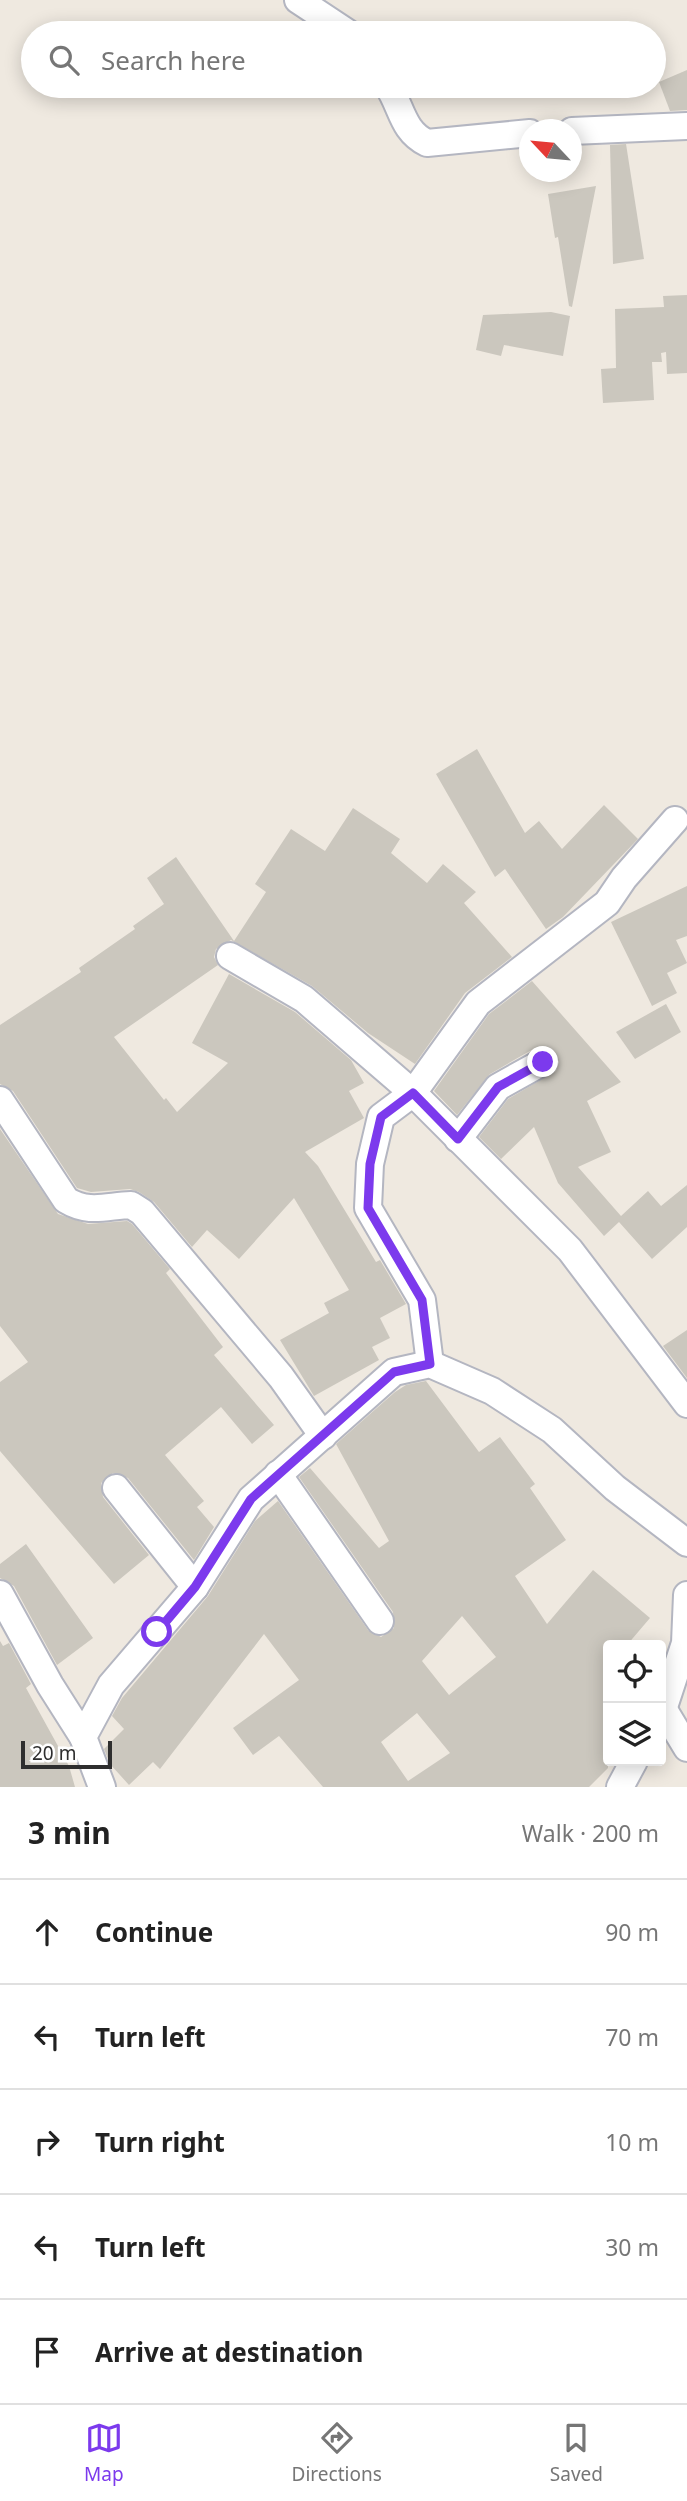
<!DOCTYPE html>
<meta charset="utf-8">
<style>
:root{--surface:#fff;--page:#f6f6f6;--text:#222;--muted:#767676;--line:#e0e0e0;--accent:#7c3aed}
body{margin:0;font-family:"Noto Sans",sans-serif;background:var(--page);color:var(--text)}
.controls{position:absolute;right:21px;bottom:21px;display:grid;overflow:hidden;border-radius:7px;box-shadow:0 4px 18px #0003}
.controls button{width:63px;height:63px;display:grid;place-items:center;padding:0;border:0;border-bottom:2px solid var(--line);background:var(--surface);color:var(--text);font:35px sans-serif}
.compass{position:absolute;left:519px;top:119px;width:63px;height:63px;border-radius:50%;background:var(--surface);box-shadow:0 4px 18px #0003;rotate:296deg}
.scale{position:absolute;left:21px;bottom:18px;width:91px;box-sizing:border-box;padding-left:7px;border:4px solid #2e2e2e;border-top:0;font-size:19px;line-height:24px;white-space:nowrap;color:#2e2e2e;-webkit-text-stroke:5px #fff;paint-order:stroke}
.stop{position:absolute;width:21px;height:21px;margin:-16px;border:5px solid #7c3aed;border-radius:50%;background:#fff}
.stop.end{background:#7c3aed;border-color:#fff;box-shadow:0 2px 7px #0008}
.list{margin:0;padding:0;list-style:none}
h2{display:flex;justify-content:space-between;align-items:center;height:91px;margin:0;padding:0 28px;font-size:30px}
h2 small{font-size:23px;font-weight:400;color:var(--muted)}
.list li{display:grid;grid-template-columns:46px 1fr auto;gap:21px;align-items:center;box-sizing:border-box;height:105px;padding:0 28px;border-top:2px solid var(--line)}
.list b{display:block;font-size:26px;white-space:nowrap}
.list em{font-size:23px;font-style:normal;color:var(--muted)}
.icon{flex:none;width:38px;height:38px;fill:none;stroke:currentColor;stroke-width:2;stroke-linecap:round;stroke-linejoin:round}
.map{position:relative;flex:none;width:687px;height:1787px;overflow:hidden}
.search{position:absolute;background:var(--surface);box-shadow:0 4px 18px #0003;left:21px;right:21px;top:21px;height:77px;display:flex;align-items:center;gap:18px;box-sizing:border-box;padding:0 24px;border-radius:38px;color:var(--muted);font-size:26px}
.sheet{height:616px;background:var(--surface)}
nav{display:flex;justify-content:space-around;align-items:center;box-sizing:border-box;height:98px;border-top:2px solid var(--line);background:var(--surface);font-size:19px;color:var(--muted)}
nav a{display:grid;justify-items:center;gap:4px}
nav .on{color:var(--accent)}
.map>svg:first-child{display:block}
.building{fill:#cbc7be;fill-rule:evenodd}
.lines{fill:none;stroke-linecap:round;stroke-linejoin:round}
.minor-casing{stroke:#b4b6c1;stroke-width:30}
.minor{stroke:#fff;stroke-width:26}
.route{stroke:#7c3aed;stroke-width:9}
</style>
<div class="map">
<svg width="687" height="1787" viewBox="0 0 687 1787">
<rect width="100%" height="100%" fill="#efe9e0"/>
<g class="building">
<polygon points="687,70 687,110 670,111 659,82"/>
<polygon points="626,144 644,259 613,264 610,145"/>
<polygon points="596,186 572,307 569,306 558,237 555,238 548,194"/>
<polygon points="687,295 687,373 667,374 666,352 661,353 662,362 652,362 654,400 603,403 601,369 616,368 615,309 664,307 663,296"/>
<polygon points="551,312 570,316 563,356 504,345 501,356 476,350 483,315"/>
<polygon points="477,749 525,833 539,821 562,849 604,805 638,839 563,917 546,929 505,869 495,877 436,774"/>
<polygon points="353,808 400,839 391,853 427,883 443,864 476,892 464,903 512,957 465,993 415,1064 368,1033 312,986 231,940 216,949 214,957 218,965 114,1037 164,1100 166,1098 177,1112 228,1063 192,1043 229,974 295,1012 351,1060 364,1083 349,1091 364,1118 305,1152 318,1166 376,1262 380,1260 406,1304 380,1318 390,1338 372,1347 379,1360 314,1396 280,1340 329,1313 324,1303 349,1290 294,1198 239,1259 207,1230 192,1247 154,1202 139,1192 130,1189 91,1192 77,1188 13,1091 0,1084 0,1025 81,972 79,968 135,929 133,926 164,904 147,878 176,857 234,941 266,892 255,884 291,829 325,851"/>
<polygon points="687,886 687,936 676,940 687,963 667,973 677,993 652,1006 611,922"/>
<polygon points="532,981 621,1082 587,1101 611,1152 578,1167 621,1216 648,1191 661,1206 687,1185 687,1227 652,1259 619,1222 604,1236 558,1183 534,1127 501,1159 479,1137 508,1099 556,1071 559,1062 552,1049 535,1048 490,1074 457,1115 434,1091 489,1014"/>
<polygon points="666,1004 681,1032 635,1059 616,1032"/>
<polygon points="0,1129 58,1214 88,1224 127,1221 132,1224 170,1269 166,1273 223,1347 214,1355 274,1425 252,1444 221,1407 165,1455 204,1501 197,1507 214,1527 194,1560 128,1478 113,1473 101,1483 103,1497 149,1555 114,1584 0,1451 0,1382 28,1362 0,1326"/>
<polygon points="687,1330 687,1378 663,1346"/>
<path d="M426,1381L479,1452L500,1437L535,1484L530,1488L566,1540L515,1576L547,1624L593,1570L650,1618L627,1645H608V1768L589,1787H323L279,1736L253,1755L233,1728L299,1680L264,1634L160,1769L153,1762L129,1785L110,1764L104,1749L124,1729L112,1716L122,1698L208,1596L255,1521L278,1501L368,1630L381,1637L394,1628L393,1612L299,1477L310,1468L379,1548L389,1541L336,1444L395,1392L406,1385ZM462,1616L496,1657L449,1695L422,1661ZM417,1713L450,1753L408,1781L381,1742Z"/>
<polygon points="26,1544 93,1638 57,1665 14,1586 0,1578 0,1564"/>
<polygon points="0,1641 3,1646 9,1643 31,1684 26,1688 69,1766 75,1787 0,1787"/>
</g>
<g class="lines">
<g class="minor-casing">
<g id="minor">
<polyline points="298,0 348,33"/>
<path d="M388,86C402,107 402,131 427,143L530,133"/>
<polyline points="572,131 687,126"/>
<polyline points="230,956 304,999 413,1093 570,1250 687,1404"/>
<path d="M0,1100L66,1200C89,1214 106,1206 131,1205L142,1212L281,1377L323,1436"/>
<polyline points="458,1139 498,1087 543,1062"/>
<polyline points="430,1364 422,1300 368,1208 370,1164 381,1117 413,1093 478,1003 607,903 624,878 675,820"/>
<polyline points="278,1474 380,1621"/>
<polyline points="116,1488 195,1587"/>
<polyline points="0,1594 50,1685 83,1737"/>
<polyline points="664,1710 687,1748"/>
<polyline points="661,1716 685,1643 687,1595"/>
<polyline points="102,1787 83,1737 111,1685 195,1587 251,1499 394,1372 430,1364 492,1391 552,1430 615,1488 687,1543"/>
<polyline points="620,1787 634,1761"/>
</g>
</g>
<use href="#minor" class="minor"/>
</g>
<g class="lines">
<polyline class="route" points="157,1632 195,1587 251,1499 394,1372 430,1364 422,1300 368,1208 370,1164 381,1117 413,1093 458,1139 498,1087 543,1062"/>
</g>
</svg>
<div class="controls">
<button><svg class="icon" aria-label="locate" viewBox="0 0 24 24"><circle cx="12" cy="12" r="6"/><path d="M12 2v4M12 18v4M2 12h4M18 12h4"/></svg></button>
<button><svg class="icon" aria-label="layers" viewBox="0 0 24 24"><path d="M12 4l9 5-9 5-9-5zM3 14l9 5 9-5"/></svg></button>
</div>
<svg class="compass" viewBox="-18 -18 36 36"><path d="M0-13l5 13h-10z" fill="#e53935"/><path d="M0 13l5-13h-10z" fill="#767676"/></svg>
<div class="scale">20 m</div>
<div class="stop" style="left:157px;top:1632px"></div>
<div class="stop end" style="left:543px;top:1062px"></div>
<div class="search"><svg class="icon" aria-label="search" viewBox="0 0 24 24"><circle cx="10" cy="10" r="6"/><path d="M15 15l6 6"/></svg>Search here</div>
</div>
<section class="sheet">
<h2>3 min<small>Walk · 200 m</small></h2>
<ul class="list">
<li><svg class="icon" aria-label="ahead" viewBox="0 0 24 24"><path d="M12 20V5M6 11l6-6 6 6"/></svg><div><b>Continue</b></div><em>90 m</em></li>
<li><svg class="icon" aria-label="left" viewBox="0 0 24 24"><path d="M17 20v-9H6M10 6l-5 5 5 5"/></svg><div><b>Turn left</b></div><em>70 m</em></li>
<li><svg class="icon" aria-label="right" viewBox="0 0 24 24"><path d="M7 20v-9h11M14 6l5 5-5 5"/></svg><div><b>Turn right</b></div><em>10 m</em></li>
<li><svg class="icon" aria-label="left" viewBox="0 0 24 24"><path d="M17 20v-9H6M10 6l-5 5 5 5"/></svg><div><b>Turn left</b></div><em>30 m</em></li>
<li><svg class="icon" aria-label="arrive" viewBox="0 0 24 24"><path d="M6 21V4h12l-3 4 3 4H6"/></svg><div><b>Arrive at destination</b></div></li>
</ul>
</section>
<nav>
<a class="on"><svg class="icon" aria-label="map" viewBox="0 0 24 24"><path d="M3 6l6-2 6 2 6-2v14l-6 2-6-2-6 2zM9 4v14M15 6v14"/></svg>Map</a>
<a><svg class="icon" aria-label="directions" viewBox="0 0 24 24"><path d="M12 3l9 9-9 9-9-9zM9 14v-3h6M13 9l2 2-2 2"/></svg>Directions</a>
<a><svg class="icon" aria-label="saved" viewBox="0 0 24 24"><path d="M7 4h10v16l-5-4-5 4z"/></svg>Saved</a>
</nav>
